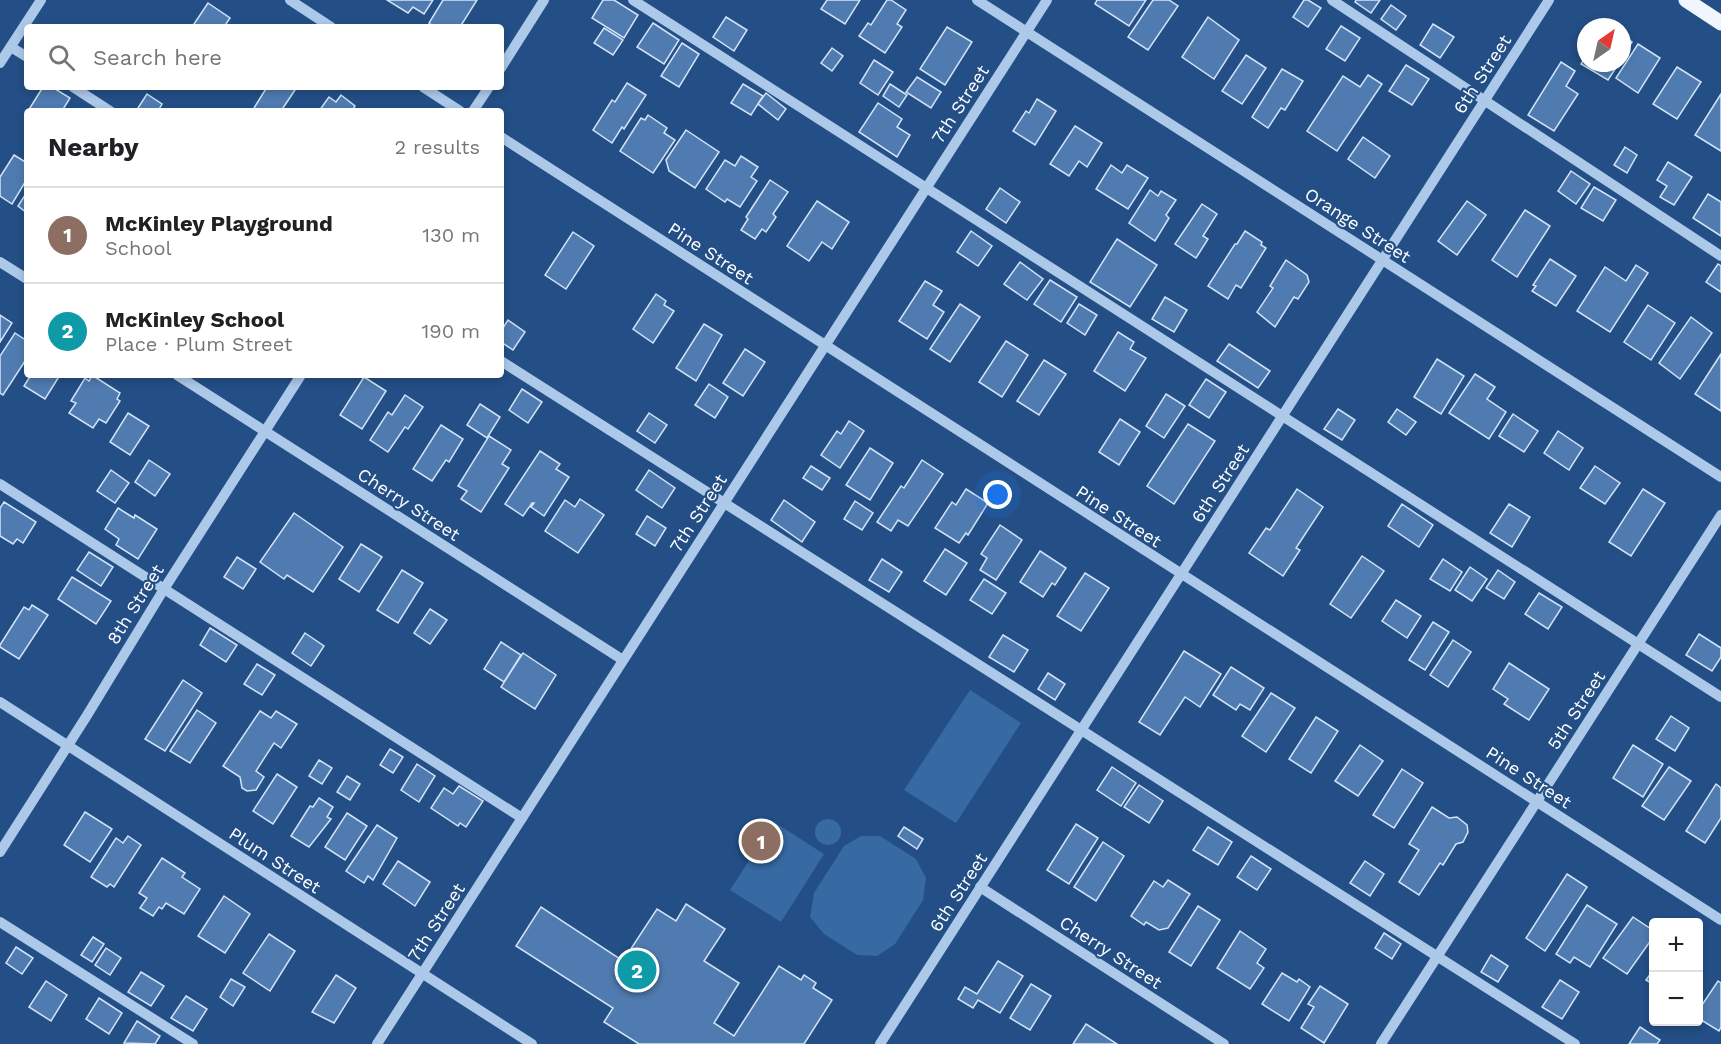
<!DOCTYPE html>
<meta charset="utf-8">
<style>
:root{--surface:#fff;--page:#f6f6f6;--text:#202124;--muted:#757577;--line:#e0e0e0;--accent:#b45309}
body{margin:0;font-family:"Work Sans",sans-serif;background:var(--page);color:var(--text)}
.controls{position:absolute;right:18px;bottom:18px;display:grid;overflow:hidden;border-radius:6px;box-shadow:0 3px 9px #0003}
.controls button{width:54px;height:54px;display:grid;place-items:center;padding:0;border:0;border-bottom:2px solid var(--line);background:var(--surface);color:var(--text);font:30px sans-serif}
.compass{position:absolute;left:1577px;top:18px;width:54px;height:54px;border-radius:50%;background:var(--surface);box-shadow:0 3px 9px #0003;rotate:34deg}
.you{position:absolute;left:998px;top:495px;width:21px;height:21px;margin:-15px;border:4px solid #fff;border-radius:50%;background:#1a73e8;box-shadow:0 0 0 9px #1a73e833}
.badge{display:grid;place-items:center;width:39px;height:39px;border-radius:50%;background:var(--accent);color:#fff;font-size:20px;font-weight:700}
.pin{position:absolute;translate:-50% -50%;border:3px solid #fff;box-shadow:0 2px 6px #0006}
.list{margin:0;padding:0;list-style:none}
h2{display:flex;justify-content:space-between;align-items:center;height:78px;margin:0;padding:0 24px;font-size:26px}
h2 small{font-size:20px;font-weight:400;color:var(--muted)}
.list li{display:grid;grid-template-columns:39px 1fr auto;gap:18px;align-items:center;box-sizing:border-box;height:96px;padding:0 24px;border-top:2px solid var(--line)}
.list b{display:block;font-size:22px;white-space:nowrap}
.list p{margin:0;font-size:20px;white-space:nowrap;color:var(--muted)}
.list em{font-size:20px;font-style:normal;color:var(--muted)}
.icon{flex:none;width:33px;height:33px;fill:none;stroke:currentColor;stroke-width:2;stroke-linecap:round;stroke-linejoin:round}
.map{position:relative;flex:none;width:1721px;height:1044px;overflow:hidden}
.search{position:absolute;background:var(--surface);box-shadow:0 3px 9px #0003;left:24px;top:24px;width:480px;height:66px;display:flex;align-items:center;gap:15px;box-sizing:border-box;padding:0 21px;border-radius:6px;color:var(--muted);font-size:22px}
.panel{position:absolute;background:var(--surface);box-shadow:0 3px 9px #0003;left:24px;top:108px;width:480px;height:270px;border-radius:6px}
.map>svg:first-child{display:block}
.green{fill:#3769a3}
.building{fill:#507bb0;stroke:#d2e3f7;stroke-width:1.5}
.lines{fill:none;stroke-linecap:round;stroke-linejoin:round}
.minor{stroke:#adc9e9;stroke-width:10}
.major{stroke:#f1f6fe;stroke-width:15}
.labels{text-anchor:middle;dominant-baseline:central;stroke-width:4.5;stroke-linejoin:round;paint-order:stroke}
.street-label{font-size:18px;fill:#fff;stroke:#234f86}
</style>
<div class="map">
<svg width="1721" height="1044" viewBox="0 0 1721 1044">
<rect width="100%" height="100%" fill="#234f86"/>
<g class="green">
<polygon points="970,690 1021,723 956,823 904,790"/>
<circle cx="828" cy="832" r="13"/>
<polygon points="774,822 824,854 781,922 730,890"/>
<polygon points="861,836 880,836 916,859 926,878 923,900 895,944 877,956 857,955 824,934 810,917 814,893 844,846"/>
</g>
<g class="building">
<polygon points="387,0 433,0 424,14 413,7 408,13"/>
<polygon points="443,0 477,0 460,27 435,27 429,23"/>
<polygon points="603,0 614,0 638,15 624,38 592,18"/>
<polygon points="827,0 860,0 845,24 821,9"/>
<polygon points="887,0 891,0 906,10 897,24 902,27 885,53 859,36 868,23 871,25"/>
<polygon points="1097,0 1146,0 1129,26 1095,4"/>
<polygon points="1153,0 1169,0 1178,6 1148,50 1128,37"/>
<polygon points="1304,0 1308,0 1321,8 1308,27 1293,17"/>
<polygon points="1356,0 1380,0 1371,13 1355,2"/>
<polygon points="208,3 230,18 224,27 192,27"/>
<polygon points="1391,5 1406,16 1396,30 1381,19"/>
<polygon points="726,17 747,30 734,51 713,37"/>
<polygon points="1208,17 1239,40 1214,79 1182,57"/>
<polygon points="653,23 679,40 664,64 637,47"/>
<polygon points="1433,24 1454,37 1440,58 1420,45"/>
<polygon points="1341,26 1360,38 1345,61 1326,49"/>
<polygon points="947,27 972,42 945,85 920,69"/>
<polygon points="604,28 623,40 613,55 594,43"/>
<polygon points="1622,36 1632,42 1622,58"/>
<polygon points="682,43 699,54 679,87 661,76"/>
<polygon points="1638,44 1660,58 1638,93 1616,78"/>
<polygon points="832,48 843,56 832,71 821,63"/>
<polygon points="1246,55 1266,68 1242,104 1222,91"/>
<polygon points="1586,56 1586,63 1619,63 1608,80 1581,64"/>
<polygon points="874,60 893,72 878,95 860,83"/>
<polygon points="1561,62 1575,71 1566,86 1578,94 1554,131 1528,115"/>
<polygon points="1406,65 1429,79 1412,105 1389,91"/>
<polygon points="1677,67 1701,82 1677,119 1653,104"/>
<polygon points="1282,69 1303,81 1285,110 1281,108 1268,128 1252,117"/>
<polygon points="1368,75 1382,84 1337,151 1307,131 1343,76 1360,87"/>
<polygon points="917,77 941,92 931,108 906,92"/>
<polygon points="627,83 646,95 624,129 622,127 612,143 593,130 612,100 615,102"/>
<polygon points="743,84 763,96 751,115 731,103"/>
<polygon points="890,84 907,95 899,107 883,96"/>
<polygon points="43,87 52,87 70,98 62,111 28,111"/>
<polygon points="267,87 297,87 281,111 259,111 254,108"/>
<polygon points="766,93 786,109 778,120 758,104"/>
<polygon points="147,94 162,104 158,111 136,111"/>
<polygon points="1721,94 1721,151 1695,135"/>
<polygon points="341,95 355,106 352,111 319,111 329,97 336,102"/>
<polygon points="1037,99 1056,111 1035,145 1013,131 1026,111 1029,113"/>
<polygon points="878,103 902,119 897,127 910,135 897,157 859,132"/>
<polygon points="648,115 667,128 664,133 675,140 653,173 620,151 641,118 645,120"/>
<polygon points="1075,126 1102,143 1087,167 1079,161 1069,176 1050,164"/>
<polygon points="686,130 719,152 695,188 669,171 666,160"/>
<polygon points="1363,137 1390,156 1375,178 1348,159"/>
<polygon points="1625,147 1637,155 1627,173 1614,165"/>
<polygon points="14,155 27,163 27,179 12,204 0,196 0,177"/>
<polygon points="741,156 758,167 751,177 757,181 740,207 727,199 725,202 706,189 725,160 735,166"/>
<polygon points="1668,162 1692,177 1674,205 1660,197 1667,186 1657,180"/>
<polygon points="1111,165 1122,173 1127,165 1148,178 1128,209 1096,189"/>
<polygon points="1571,171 1590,184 1576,204 1558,191"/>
<polygon points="770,180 788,192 773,214 776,217 766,232 762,229 755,239 741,230 748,219 746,217"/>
<polygon points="1594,187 1616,200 1603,221 1581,208"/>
<polygon points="1000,188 1020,202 1006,223 986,209"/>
<polygon points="1150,190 1158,196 1161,191 1176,200 1166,215 1169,218 1155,241 1129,223"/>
<polygon points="27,192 27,213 18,206"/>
<polygon points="1708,194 1721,202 1721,236 1693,218"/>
<polygon points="817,201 849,222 832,249 822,242 809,261 787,246"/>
<polygon points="1467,201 1486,215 1457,255 1438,241"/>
<polygon points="1202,204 1217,214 1203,236 1208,239 1196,258 1175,244"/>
<polygon points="1525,210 1550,226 1517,277 1492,260"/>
<polygon points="971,231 992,246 978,266 957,252"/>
<polygon points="1245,231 1262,242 1261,245 1266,248 1241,288 1236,285 1228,299 1208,286 1235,244 1237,244"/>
<polygon points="573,232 594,246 566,289 545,275"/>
<polygon points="1117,239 1157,265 1130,307 1090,282"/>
<polygon points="1550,259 1576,276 1556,306 1532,291 1536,286 1533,285"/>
<polygon points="1286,260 1307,275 1309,282 1298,299 1294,297 1275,327 1257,312 1273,288 1270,286"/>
<polygon points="1020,262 1043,279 1027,300 1004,284"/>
<polygon points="1718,264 1721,266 1721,292 1706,282"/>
<polygon points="1636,265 1648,273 1610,332 1577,311 1605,267 1626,281"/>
<polygon points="1050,280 1077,297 1061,322 1034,304"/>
<polygon points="925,281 942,291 933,305 944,312 927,339 899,321"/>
<polygon points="656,294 666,301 664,305 674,311 653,343 633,329"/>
<polygon points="1165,297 1187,310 1174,332 1152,319"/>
<polygon points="960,304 980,317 950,362 930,349"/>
<polygon points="1079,304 1097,315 1085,335 1067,323"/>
<polygon points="1648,305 1675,323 1651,360 1624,342"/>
<polygon points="0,315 12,323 0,342"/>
<polygon points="1691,317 1712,333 1680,379 1659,363"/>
<polygon points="508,320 525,332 513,350 501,342 501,331"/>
<polygon points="704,324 722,335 696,381 676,368"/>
<polygon points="1118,332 1134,342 1130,349 1146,358 1125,391 1094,371"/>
<polygon points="15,333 27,341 27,358 3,395 0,393 0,356"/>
<polygon points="1006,341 1028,355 1002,397 979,382"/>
<polygon points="1229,344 1270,371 1258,388 1217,361"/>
<polygon points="745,349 765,362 743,396 723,383"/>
<polygon points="1721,354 1721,411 1695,394"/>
<polygon points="1437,359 1464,376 1441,414 1414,397"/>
<polygon points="1044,360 1066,374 1039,415 1017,401"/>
<polygon points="1475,374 1495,387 1487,399 1506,412 1489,439 1449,413"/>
<polygon points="31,375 60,375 45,399 24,386"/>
<polygon points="92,375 120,393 117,399 120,401 106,423 99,419 93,428 69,413 76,403 71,401 85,378 89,381"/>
<polygon points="364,377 386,391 362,429 340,415"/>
<polygon points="1206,379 1226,392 1209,418 1189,405"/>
<polygon points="709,384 728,397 715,418 695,405"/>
<polygon points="522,389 542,402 528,423 509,410"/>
<polygon points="1166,394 1185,406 1164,438 1146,426"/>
<polygon points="405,395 423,407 408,429 405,427 388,452 370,440 388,412 392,415"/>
<polygon points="480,404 500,417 487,438 467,425"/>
<polygon points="1338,409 1355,420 1342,440 1324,429"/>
<polygon points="1397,409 1416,422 1406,435 1388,422"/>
<polygon points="128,413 149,426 130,455 110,442"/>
<polygon points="649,413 667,425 655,443 637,431"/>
<polygon points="1513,414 1538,431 1524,452 1499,436"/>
<polygon points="1120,419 1140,432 1119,465 1099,452"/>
<polygon points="849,421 864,431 840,468 821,455 837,431 841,434"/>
<polygon points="1188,424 1215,441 1174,504 1147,486"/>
<polygon points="441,425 463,439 449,462 446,460 432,481 413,469"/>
<polygon points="1558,431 1583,448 1569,470 1544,453"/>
<polygon points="489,436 511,450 502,464 509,468 481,512 461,499 467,491 458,486"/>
<polygon points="870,448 893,463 870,500 846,485"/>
<polygon points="540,451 560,464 556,469 569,477 544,516 531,507 534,503 532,503 523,516 505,504"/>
<polygon points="149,460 170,474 155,496 135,482"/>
<polygon points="922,460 943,474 908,526 898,520 891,531 877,522 901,486 904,488"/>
<polygon points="811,466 830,478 822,490 803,478"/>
<polygon points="1595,466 1620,483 1605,504 1580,488"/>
<polygon points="111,470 129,483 115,503 97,491"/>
<polygon points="649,470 675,488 662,508 636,490"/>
<polygon points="966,489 988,503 968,535 966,533 959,543 935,528 952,502 956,505"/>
<polygon points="1297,489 1323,507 1296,548 1300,550 1283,576 1249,553 1266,528 1270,530"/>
<polygon points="1643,489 1665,503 1631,556 1609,542"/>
<polygon points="580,499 604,515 578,553 545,531 565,500 575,507"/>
<polygon points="784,500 815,522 802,542 771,520"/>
<polygon points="855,501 873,513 862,530 844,519"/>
<polygon points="4,502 36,522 23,543 17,539 13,544 0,536 0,508"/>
<polygon points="1402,504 1433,525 1419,547 1388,526"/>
<polygon points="1509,504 1530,517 1512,547 1490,533"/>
<polygon points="118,508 134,518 135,515 157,529 138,559 116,545 119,539 105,529"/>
<polygon points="294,513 343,547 313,592 287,575 284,579 260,562"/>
<polygon points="647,516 666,528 655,546 636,534"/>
<polygon points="1000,525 1022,540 996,580 980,570 987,558 981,554"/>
<polygon points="361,544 382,557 359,592 339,579"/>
<polygon points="945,549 967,563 946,595 924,581"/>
<polygon points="1040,551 1066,568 1055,585 1052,583 1043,597 1020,582"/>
<polygon points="89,552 113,567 101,586 77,570"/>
<polygon points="1362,556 1384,571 1351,618 1330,604"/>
<polygon points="237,557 256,569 243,589 224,577"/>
<polygon points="882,559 902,572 889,592 869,580"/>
<polygon points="1443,559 1462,572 1450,591 1430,579"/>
<polygon points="1470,567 1487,579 1472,601 1455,590"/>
<polygon points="402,570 423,583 398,623 377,610"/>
<polygon points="1498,570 1515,582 1504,599 1486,588"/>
<polygon points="1085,573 1109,588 1081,631 1057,616"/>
<polygon points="72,577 111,601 96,624 58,599"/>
<polygon points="984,579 1006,593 992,614 970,600"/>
<polygon points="1539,593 1562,607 1548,629 1525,614"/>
<polygon points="1396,600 1421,616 1407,638 1382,621"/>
<polygon points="32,605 48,615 19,659 0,647 0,645 24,607 29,610"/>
<polygon points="430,609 447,620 430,644 414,633"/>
<polygon points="1433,622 1449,632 1425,670 1409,660"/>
<polygon points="210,628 237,645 226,662 200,645"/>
<polygon points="305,633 324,646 311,666 292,653"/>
<polygon points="1699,634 1721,648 1721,657 1712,671 1686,655"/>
<polygon points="1003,635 1028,650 1014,672 989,657"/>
<polygon points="1453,640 1471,652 1448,687 1430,675"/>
<polygon points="501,642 521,655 504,682 484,669"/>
<polygon points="1184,651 1221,674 1200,707 1185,697 1160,735 1139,722"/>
<polygon points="523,653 556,675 535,709 501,687"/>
<polygon points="1509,663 1549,689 1529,720 1504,704 1508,699 1493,689"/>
<polygon points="257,664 275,675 262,695 244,684"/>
<polygon points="1231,667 1264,688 1250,710 1240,704 1236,710 1213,695"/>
<polygon points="1048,673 1065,684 1055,700 1038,689"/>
<polygon points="183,680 202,693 165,751 145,739"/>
<polygon points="1271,693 1295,708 1266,752 1242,736"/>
<polygon points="197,710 216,723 190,763 170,751"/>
<polygon points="260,711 271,718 276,711 297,724 281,748 274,743 256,771 264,777 256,790 247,791 242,788 240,777 223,766"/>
<polygon points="1671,716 1689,728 1675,751 1656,739"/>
<polygon points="1316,717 1338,731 1311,773 1289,759"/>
<polygon points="1360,745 1383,761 1358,796 1335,781"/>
<polygon points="1633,745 1663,764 1643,797 1613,778"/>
<polygon points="390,749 403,757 393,773 380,765"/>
<polygon points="319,760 332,768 322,784 309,776"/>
<polygon points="417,764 435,776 419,802 401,790"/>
<polygon points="1112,767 1136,783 1121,806 1097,790"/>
<polygon points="1669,767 1691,781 1664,820 1642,806"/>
<polygon points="1402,769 1423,783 1394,828 1373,815"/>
<polygon points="277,774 297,787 273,824 253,811"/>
<polygon points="347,776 360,784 350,800 337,792"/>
<polygon points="1716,784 1721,788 1721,818 1705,843 1686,831"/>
<polygon points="1139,785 1163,801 1149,823 1124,807"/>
<polygon points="459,786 483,801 466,827 460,823 458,826 431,808 444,788 453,794"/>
<polygon points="319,798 333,807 327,817 331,819 309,847 291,836 310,806 313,807"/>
<polygon points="1432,807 1449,818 1457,817 1467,825 1468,832 1463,842 1456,844 1443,865 1440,863 1419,895 1399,882 1419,850 1409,844"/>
<polygon points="85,812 112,829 90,862 64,845"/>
<polygon points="347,813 367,826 345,860 325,847"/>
<polygon points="1076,824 1098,838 1069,884 1047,870"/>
<polygon points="377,825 397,838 373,880 368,876 364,883 346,871"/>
<polygon points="904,827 923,839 917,849 898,836"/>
<polygon points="1208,827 1232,842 1218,865 1193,850"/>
<polygon points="128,836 141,845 114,887 110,884 107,887 91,877 116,838 123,843"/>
<polygon points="1103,842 1124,856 1096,901 1074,887"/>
<polygon points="1251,856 1271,869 1257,890 1237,877"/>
<polygon points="162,858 185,873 182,877 200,889 184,914 166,903 162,909 159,907 153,916 140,908 147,898 139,893"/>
<polygon points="398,861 430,882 415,906 383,884"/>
<polygon points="1365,861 1384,874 1370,896 1350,883"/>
<polygon points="1567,874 1587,887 1545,951 1526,938"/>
<polygon points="1168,880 1190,894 1168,928 1159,930 1146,922 1144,925 1131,916 1154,881 1163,887"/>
<polygon points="224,896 250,914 225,953 198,936"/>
<polygon points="686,904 725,929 704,961 739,983 714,1023 734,1036 779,966 801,980 804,975 816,983 813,988 832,1000 804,1044 639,1044 604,1022 613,1008 516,946 541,907 623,961 657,909 676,921"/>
<polygon points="1587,905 1617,924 1590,967 1574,957 1570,963 1556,954"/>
<polygon points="1198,906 1220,920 1191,966 1169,952"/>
<polygon points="1633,917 1654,931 1654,936 1627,974 1603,958"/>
<polygon points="1240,931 1266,949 1257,963 1264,968 1250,989 1217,968"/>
<polygon points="1384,933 1401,944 1392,959 1375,948"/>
<polygon points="269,934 295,951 270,991 243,973"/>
<polygon points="93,937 104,944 92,962 81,955"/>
<polygon points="16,947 33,958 22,974 6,963"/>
<polygon points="106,948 121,958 110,975 95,965"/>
<polygon points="1491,955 1508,966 1498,982 1481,972"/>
<polygon points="998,961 1023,976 1000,1013 978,1000 973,1008 958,999 965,987 977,994"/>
<polygon points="1654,969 1654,985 1646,980"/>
<polygon points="141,972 164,986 151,1006 128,992"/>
<polygon points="1282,973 1297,982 1299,979 1310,987 1289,1021 1262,1004"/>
<polygon points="336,975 356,988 334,1023 312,1012"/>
<polygon points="231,979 245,987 233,1006 220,997"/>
<polygon points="1560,980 1579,992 1562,1019 1542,1007"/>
<polygon points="46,981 67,995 51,1021 29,1007"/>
<polygon points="1718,981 1721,983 1721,1027 1719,1031 1698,1018 1698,1011"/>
<polygon points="1031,984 1051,996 1030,1030 1010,1018"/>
<polygon points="1320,986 1348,1004 1324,1043 1301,1028 1314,1007 1308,1004"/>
<polygon points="186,996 207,1009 193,1031 171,1018"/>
<polygon points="99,998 122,1013 109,1034 86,1019"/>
<polygon points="137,1021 160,1036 155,1044 124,1043"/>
<polygon points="1086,1024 1117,1044 1073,1044"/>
<polygon points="1640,1027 1660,1040 1657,1044 1629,1044"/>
</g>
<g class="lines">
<g class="minor">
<polyline points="290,0 331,27"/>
<polyline points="633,0 1721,697"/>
<polyline points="977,0 1721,477"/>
<polyline points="1332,0 1721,256"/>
<polyline points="11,47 27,57"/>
<polyline points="0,63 41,0"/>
<polyline points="501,68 544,0"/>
<polyline points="73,87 110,111"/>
<polyline points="423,87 460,111"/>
<polyline points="473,111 489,87"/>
<polyline points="501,137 1721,920"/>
<polyline points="0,262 27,279"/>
<polyline points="501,361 1575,1044"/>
<polyline points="177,375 623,660"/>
<polyline points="0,484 522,818"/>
<polyline points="0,702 532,1044"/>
<polyline points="0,852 86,717 164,589 301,375"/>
<polyline points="980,887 1224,1044"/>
<polyline points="0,922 193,1044"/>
<polyline points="377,1044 1047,0"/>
<polyline points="880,1044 1549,0"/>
<polyline points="1381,1044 1721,515"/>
</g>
<polyline class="major" points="1686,0 1721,23"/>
</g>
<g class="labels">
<g class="street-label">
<text transform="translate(1482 74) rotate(-57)">6th Street</text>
<text transform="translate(960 104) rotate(-57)">7th Street</text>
<text transform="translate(1358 225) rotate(33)">Orange Street</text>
<text transform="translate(711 253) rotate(33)">Pine Street</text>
<text transform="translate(1220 483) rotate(-57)">6th Street</text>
<text transform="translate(409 504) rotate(33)">Cherry Street</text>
<text transform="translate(698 513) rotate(-57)">7th Street</text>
<text transform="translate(1119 516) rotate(33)">Pine Street</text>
<text transform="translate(135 604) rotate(-58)">8th Street</text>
<text transform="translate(1576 710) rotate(-57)">5th Street</text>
<text transform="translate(1529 777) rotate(33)">Pine Street</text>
<text transform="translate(275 860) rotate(33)">Plum Street</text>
<text transform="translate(958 892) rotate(-57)">6th Street</text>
<text transform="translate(436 922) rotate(-57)">7th Street</text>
<text transform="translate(1111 952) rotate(33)">Cherry Street</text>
</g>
</g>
</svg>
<div class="controls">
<button>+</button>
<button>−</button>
</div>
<svg class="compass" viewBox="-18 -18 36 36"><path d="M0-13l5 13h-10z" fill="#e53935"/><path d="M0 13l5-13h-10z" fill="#757577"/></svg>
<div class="you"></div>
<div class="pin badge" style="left:761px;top:841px;background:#8d6e63">1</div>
<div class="pin badge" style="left:637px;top:970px;background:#0f9aa8">2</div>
<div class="search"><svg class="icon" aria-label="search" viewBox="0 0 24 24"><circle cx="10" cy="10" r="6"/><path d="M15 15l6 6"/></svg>Search here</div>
<section class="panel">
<h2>Nearby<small>2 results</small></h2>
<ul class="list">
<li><span class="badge" style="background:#8d6e63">1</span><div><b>McKinley Playground</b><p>School</p></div><em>130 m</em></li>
<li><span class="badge" style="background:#0f9aa8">2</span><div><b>McKinley School</b><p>Place · Plum Street</p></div><em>190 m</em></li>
</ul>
</section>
</div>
